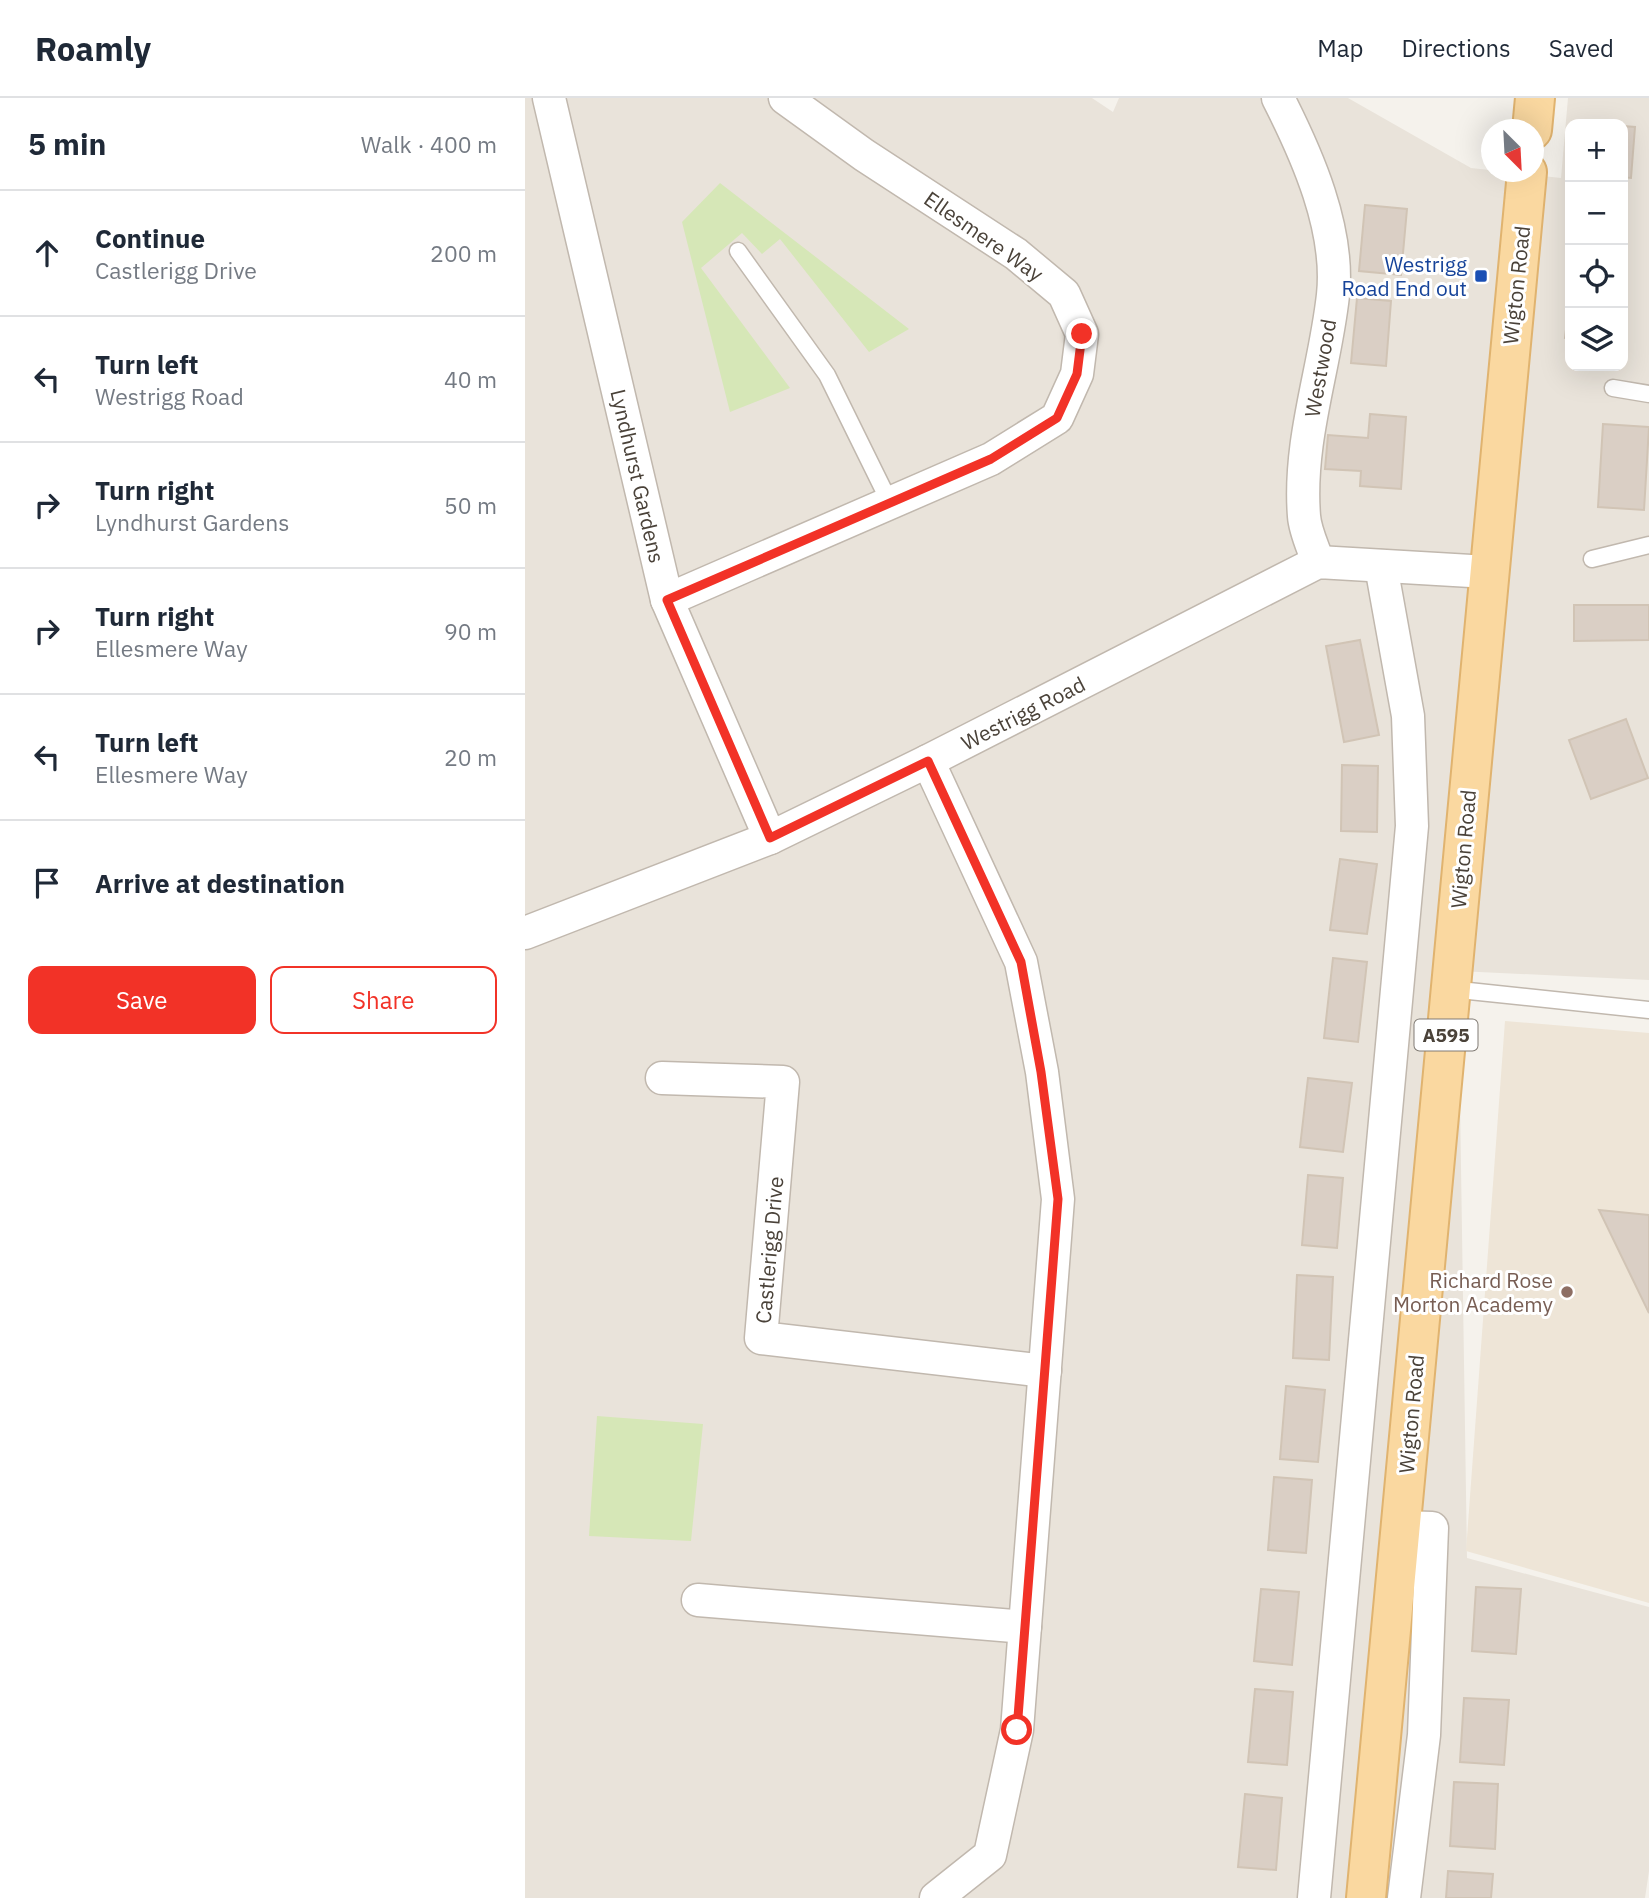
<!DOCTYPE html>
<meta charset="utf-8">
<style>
:root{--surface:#fff;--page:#f2f2f3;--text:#1f2937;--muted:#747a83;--line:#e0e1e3;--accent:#f23227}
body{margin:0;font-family:"IBM Plex Sans",sans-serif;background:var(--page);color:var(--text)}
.controls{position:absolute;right:21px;top:21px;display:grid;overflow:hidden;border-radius:14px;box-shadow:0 7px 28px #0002}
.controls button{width:63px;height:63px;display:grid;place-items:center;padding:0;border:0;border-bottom:2px solid var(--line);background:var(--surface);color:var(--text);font:35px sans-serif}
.compass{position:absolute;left:956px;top:21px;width:63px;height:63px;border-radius:50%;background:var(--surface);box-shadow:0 7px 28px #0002;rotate:156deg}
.stop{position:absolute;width:21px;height:21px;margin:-16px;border:5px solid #f23227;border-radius:50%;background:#fff}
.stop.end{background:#f23227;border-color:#fff;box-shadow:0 2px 7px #0008}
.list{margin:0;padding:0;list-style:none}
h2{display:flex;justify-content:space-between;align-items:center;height:91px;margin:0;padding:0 28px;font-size:30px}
h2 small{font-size:23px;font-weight:400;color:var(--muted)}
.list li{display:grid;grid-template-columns:46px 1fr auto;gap:21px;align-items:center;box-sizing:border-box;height:126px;padding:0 28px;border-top:2px solid var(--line)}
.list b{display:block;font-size:26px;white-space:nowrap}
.list p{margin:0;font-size:23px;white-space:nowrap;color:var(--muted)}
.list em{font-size:23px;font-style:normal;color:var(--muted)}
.actions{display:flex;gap:14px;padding:21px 28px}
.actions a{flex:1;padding:16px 0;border:2px solid var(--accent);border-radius:14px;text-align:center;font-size:24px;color:var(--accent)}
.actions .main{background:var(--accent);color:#fff}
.icon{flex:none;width:38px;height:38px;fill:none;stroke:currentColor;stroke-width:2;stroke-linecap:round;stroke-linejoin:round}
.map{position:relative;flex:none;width:1124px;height:1800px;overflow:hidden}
header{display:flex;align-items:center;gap:42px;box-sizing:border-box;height:98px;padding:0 35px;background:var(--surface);border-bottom:2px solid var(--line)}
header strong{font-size:33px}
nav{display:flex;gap:38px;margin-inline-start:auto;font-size:24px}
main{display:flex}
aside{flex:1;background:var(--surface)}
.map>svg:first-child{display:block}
.residential{fill:#e9e3da;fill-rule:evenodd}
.education{fill:#eee5d7}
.green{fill:#d6e7b7}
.building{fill:#dacfc5;stroke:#d1c4b5;stroke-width:2}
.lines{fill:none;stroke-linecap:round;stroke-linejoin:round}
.lane-casing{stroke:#c1b8ae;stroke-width:19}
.street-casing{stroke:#c1b8ae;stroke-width:35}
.primary-casing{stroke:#e0b36f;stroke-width:42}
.lane{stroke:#fff;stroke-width:16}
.street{stroke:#fff;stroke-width:32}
.primary{stroke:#fad8a0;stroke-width:38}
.route{stroke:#f23227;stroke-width:9}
.transit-dot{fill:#1a4fb4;stroke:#fff;stroke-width:2.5}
.education-dot{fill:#8d6e63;stroke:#fff;stroke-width:2.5}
.labels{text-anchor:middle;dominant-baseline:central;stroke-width:6;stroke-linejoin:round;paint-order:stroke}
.shield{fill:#fff;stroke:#807b74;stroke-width:2}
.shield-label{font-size:19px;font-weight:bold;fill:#4a4239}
.street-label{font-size:21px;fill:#4a4239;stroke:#fff}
.transit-label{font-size:21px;fill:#164399;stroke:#fff;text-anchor:end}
.education-label{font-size:21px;fill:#785e54;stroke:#fff;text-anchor:end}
</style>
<header>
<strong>Roamly</strong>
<nav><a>Map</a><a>Directions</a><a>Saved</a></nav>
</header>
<main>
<aside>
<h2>5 min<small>Walk · 400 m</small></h2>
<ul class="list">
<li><svg class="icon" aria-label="ahead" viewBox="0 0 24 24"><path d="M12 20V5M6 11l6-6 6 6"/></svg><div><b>Continue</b><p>Castlerigg Drive</p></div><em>200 m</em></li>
<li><svg class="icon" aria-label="left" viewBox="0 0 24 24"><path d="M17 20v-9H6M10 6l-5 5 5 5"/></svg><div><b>Turn left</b><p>Westrigg Road</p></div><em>40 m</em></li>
<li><svg class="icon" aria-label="right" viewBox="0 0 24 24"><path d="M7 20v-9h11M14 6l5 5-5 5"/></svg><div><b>Turn right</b><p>Lyndhurst Gardens</p></div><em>50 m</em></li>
<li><svg class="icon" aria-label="right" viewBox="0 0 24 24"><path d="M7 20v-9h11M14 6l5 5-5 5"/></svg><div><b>Turn right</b><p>Ellesmere Way</p></div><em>90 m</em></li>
<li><svg class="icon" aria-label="left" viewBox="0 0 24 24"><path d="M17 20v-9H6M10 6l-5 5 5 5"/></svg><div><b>Turn left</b><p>Ellesmere Way</p></div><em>20 m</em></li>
<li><svg class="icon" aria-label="arrive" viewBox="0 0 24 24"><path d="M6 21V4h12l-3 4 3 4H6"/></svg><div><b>Arrive at destination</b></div></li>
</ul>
<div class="actions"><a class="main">Save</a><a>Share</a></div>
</aside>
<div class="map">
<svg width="1124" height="1800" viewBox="0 0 1124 1800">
<rect width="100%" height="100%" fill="#f5f2ec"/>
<path class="residential" d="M0,0H567L588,14L594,0H823L946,70L1036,80L1043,0H1124V882L933,873L942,1460L1124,1509V1773L1120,1800H0ZM1045,26H1098V268H1045Z"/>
<polygon class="education" points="980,923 1124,935 1124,1505 941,1453"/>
<g class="green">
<polygon points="195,85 384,231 344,254 255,141 237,156 217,135 176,170 265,290 205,314 157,124"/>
<polygon points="72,1318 178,1326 166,1443 64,1438"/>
</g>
<g class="building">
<polygon points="1098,28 1110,29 1106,80 1098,79"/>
<polygon points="840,107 882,111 876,177 834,173"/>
<polygon points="1045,198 1045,241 1040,240"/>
<polygon points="832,200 866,203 861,268 826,265"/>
<polygon points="845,316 881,319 876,391 835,388 836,373 800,371 803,337 843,340"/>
<polygon points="1078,326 1124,329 1119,412 1073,409"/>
<polygon points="1049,507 1124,507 1124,542 1049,543"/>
<polygon points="835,542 854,637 819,644 801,548"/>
<polygon points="1101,621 1123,680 1066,701 1044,642"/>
<polygon points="817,667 853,668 852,734 816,733"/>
<polygon points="815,761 852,766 842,836 805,832"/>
<polygon points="808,860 842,864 833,944 799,940"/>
<polygon points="783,980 827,985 818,1054 775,1049"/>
<polygon points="783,1077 818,1080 812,1150 777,1147"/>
<polygon points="1074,1112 1124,1117 1124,1215"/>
<polygon points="772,1177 808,1179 804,1262 768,1260"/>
<polygon points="761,1288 800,1292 793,1364 755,1361"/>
<polygon points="749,1379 787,1382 781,1455 743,1452"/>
<polygon points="951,1489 996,1491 991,1556 947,1553"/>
<polygon points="736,1491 774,1494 767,1567 729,1563"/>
<polygon points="730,1591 768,1594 762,1667 723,1664"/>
<polygon points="939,1600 984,1602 979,1667 935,1664"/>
<polygon points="929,1684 973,1686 970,1751 925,1748"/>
<polygon points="720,1696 757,1700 751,1772 713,1769"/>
<polygon points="923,1773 968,1776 966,1800 921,1800"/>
</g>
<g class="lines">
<g class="lane-casing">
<g id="lane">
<polyline points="213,153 302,277 365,405"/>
<polyline points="1088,290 1124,296"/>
<polyline points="1067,461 1124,447"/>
<polyline points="925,891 1124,912"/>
</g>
</g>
<g class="street-casing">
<g id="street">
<polyline points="24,0 142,502 245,740"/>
<path d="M753,0C782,57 815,131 808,197C800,271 773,342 779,418C780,433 788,449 793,464"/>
<polyline points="142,502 466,361 532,320 552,276 557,236 539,196 491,156 339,57 260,0"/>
<polyline points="403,663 496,864 517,974 533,1101 492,1632 465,1757 411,1800"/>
<polyline points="0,835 245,740 403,663 793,464 963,474"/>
<polyline points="137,980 258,984 236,1240 520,1273"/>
<polyline points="875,1429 907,1430 899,1637 879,1800"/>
<polyline points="173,1502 500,1529"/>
<polyline points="789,1800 887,728 883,618 856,468"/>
</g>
</g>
<g class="primary-casing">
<g id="primary">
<polyline points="1007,32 1010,0"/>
<polyline points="841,1800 1002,74"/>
</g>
</g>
<use href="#lane" class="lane"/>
<use href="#street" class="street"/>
<use href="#primary" class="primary"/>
</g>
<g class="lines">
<polyline class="route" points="492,1632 533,1101 516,974 496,864 403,663 245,740 142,502 466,361 532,320 552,276 557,236"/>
</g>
<rect class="transit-dot" x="949" y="171" width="14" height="14" rx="3.5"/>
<circle class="education-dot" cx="1042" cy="1194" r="7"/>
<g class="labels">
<rect class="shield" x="889.5" y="921.5" width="63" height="31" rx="5"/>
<g class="shield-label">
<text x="921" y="937">A595</text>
</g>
<g class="street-label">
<text transform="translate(459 138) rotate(35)">Ellesmere Way</text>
<text transform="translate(991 187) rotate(-84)">Wigton Road</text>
<text transform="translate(795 270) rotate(-80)">Westwood</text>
<text transform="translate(113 378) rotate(77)">Lyndhurst Gardens</text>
<text transform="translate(498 615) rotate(-27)">Westrigg Road</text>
<text transform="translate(938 751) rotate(-85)">Wigton Road</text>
<text transform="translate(244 1152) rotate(-85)">Castlerigg Drive</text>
<text transform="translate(886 1316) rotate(-85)">Wigton Road</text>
</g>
<g class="transit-label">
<text x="942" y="166">Westrigg<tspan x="942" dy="24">Road End out</tspan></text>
</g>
<g class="education-label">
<text x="1028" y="1182">Richard Rose<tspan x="1028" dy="24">Morton Academy</tspan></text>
</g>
</g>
</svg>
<div class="controls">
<button>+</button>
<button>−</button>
<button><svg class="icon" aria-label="locate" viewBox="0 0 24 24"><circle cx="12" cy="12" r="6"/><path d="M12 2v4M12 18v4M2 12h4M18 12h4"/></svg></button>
<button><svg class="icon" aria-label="layers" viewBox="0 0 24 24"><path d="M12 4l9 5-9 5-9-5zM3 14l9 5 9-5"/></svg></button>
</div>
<svg class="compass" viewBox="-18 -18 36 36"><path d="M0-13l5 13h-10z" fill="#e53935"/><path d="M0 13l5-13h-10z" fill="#747a83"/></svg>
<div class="stop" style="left:492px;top:1632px"></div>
<div class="stop end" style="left:557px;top:236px"></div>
</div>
</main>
